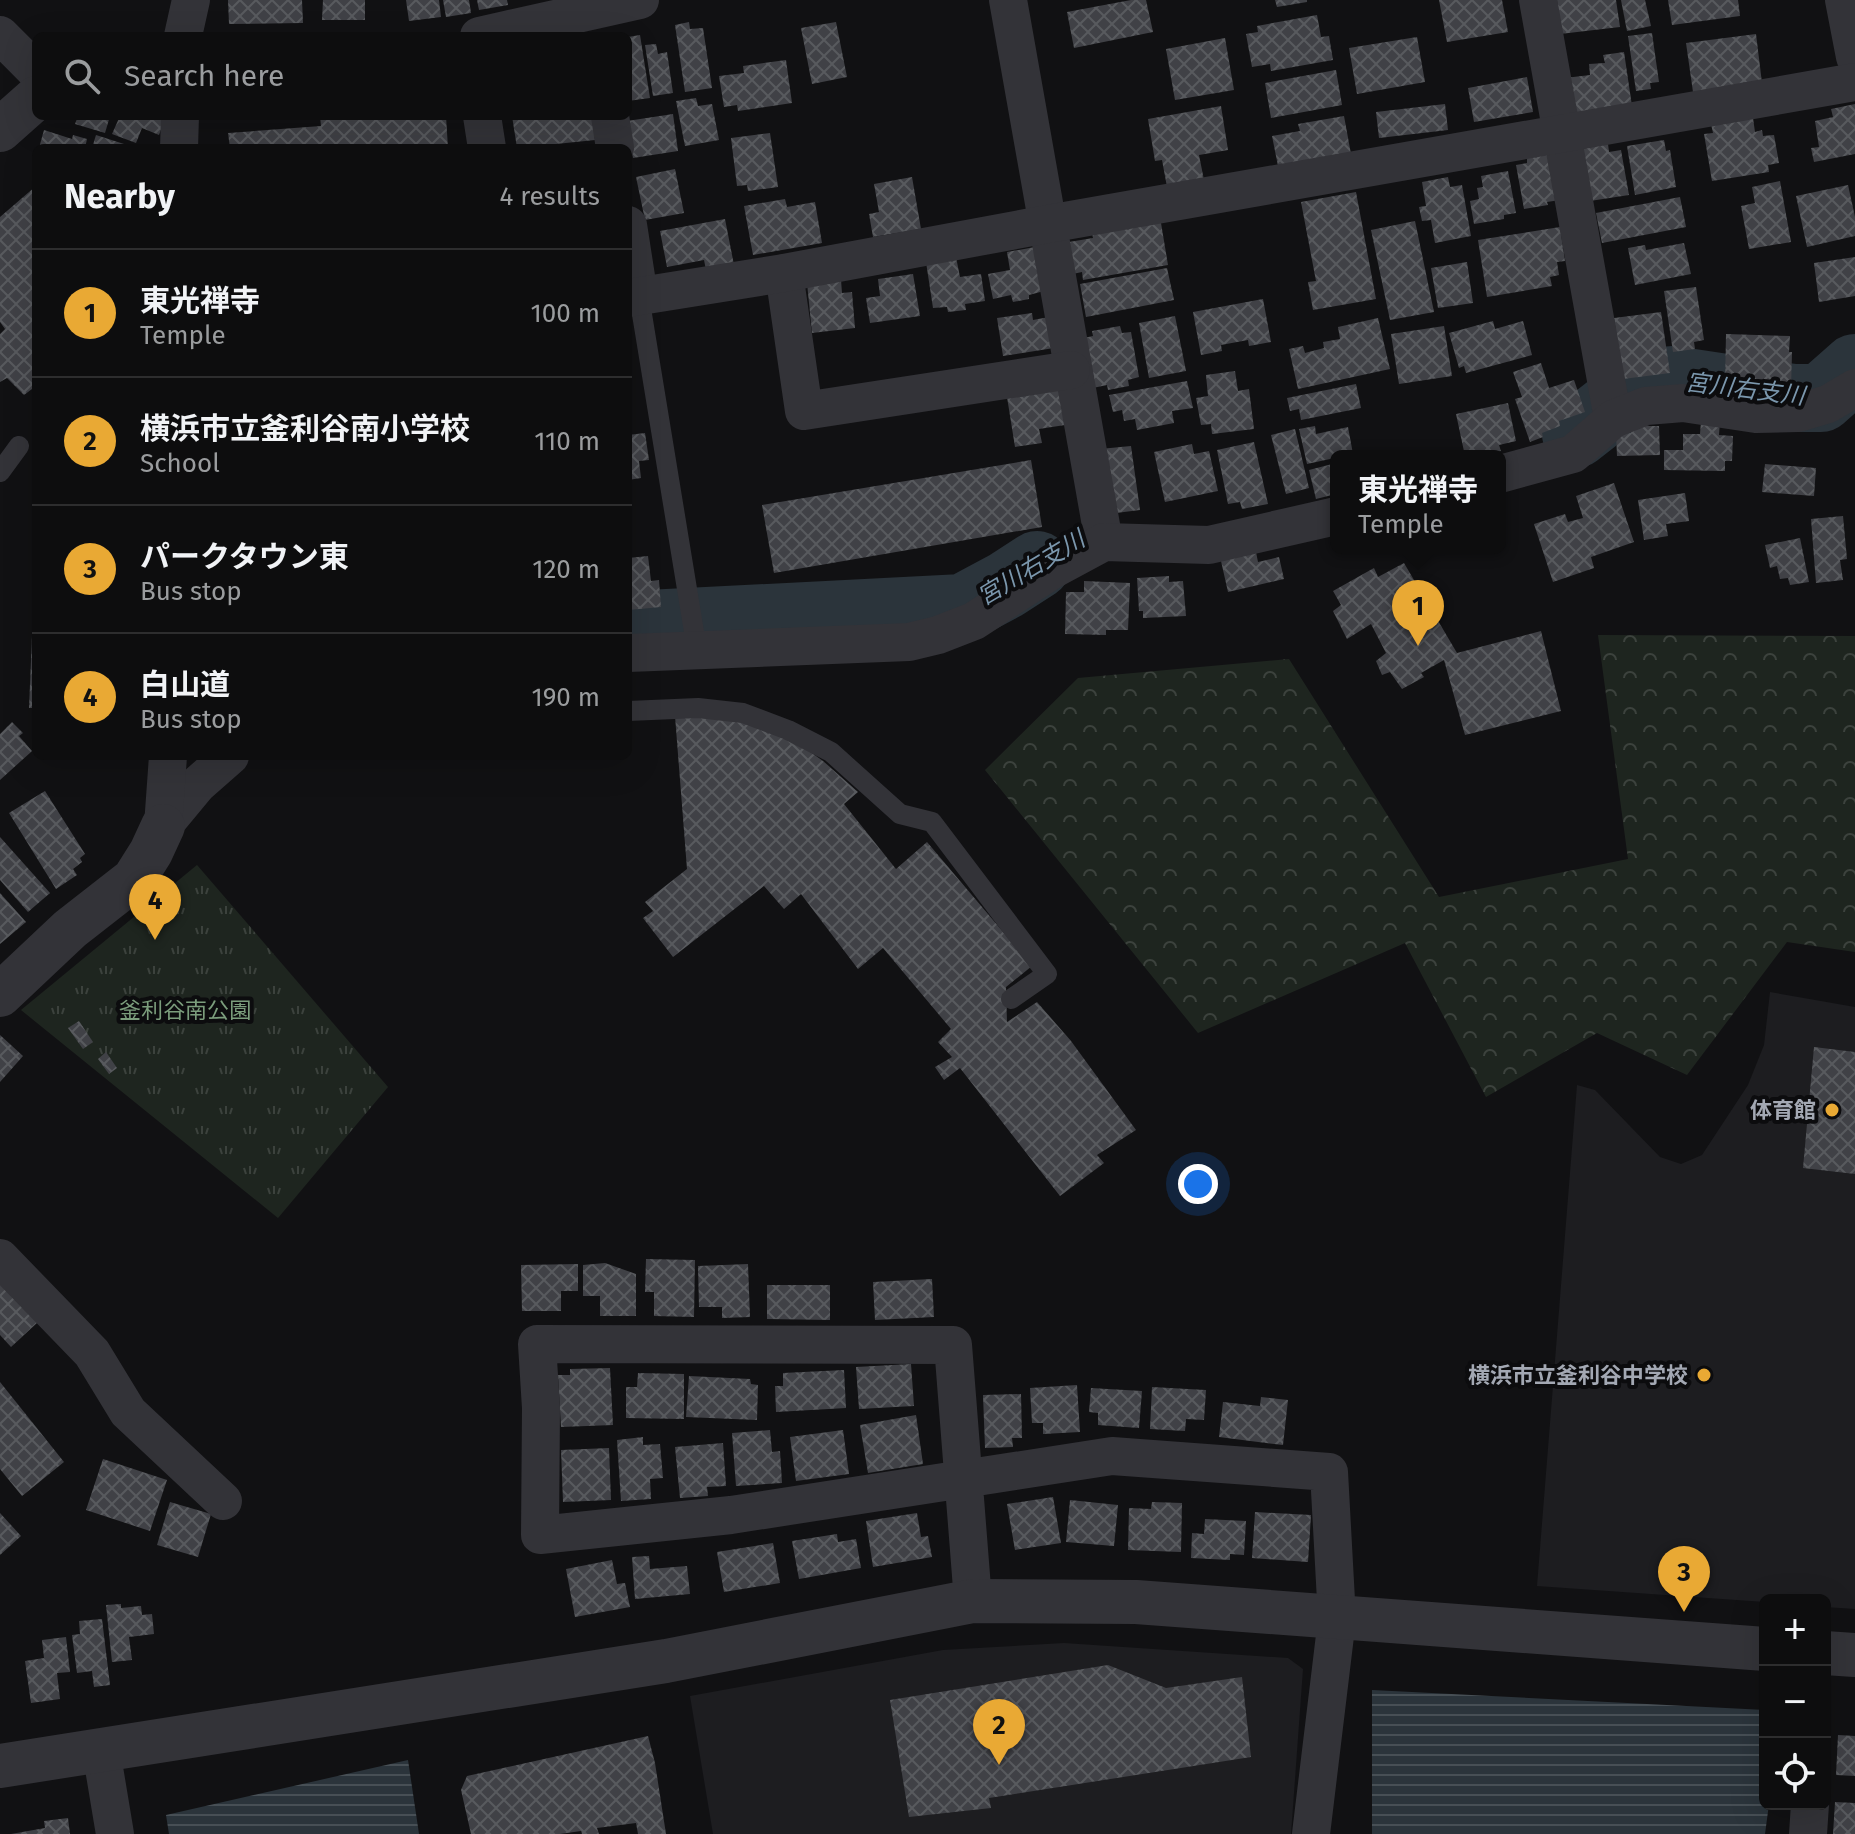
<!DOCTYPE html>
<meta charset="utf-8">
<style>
:root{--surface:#0d0d0e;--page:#1b1b1c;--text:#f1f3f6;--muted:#9a9c9e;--line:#2d2d2e;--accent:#e9a934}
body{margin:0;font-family:"Fira Sans","Noto Sans JP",sans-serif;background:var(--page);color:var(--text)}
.controls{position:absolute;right:24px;bottom:24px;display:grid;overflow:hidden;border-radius:12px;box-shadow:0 8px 32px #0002}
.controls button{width:72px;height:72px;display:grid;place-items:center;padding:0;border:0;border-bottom:2px solid var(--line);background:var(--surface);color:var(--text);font:40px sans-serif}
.you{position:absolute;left:1198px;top:1184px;width:28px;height:28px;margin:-20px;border:6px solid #fff;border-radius:50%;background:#1a73e8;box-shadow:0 0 0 12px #1a73e833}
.badge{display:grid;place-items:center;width:52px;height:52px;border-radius:50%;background:var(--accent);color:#111;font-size:26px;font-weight:700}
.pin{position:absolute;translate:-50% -66px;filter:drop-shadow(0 2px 4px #0008)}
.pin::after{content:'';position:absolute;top:42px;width:28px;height:24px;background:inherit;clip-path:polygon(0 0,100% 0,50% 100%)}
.popup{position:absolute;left:1330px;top:450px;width:176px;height:104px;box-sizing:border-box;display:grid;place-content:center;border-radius:12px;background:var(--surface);filter:drop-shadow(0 2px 6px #0005);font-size:26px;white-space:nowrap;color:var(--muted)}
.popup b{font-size:30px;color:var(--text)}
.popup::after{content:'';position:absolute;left:50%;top:100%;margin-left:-16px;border:16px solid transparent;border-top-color:var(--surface)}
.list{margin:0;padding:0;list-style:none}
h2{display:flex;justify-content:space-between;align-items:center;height:104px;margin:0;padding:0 32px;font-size:34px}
h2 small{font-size:26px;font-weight:400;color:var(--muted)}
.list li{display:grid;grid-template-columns:52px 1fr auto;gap:24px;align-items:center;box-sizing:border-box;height:128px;padding:0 32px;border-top:2px solid var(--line)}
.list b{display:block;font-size:30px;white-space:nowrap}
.list p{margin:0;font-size:26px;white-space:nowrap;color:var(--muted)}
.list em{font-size:26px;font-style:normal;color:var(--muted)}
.icon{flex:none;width:44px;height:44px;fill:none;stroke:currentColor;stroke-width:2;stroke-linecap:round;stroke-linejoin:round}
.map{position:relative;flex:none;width:1855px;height:1834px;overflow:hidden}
.search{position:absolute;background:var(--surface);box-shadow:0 8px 32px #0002;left:32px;top:32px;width:600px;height:88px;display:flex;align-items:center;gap:20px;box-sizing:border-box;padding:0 28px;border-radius:12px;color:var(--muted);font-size:30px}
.panel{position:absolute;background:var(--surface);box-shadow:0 8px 32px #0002;left:32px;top:144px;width:600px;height:616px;border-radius:12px}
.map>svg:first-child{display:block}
.built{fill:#1d1d20}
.grass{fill:url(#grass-tufts)}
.forest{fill:url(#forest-crowns)}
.water{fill:url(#water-rules)}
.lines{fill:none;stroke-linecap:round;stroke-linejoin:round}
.river{stroke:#2b343b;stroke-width:68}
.building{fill:url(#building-cross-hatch)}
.service{stroke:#333338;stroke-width:20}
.minor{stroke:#333338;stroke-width:38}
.tertiary{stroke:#333338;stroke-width:44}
.poi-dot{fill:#e9a934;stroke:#0c0c0e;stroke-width:3}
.labels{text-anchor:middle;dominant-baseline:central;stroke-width:8;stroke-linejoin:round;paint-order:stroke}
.park-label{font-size:22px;fill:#7b9d7c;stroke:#0c0c0e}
.poi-label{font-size:22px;font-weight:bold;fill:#a3a8b3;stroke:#0c0c0e;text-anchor:end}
.water-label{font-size:24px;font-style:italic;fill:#7b97ad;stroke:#0c0c0e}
</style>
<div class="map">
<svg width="1855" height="1834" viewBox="0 0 1855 1834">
<defs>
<pattern id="grass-tufts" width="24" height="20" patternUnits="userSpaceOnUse" patternTransform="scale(2)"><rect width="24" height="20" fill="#1e251f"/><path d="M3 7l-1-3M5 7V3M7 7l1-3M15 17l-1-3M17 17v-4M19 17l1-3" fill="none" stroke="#3c423d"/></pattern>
<pattern id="forest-crowns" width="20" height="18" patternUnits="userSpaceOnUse" patternTransform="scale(2)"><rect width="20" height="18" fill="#1e251f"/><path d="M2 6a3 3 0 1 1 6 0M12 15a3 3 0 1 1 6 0" fill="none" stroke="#3c423d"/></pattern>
<pattern id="water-rules" width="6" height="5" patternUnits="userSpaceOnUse" patternTransform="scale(2)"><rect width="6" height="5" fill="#2b343b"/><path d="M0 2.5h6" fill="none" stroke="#474f55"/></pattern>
<pattern id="building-cross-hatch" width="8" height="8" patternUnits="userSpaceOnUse" patternTransform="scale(2)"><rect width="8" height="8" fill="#404146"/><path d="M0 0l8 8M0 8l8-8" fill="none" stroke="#585a5e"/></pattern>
</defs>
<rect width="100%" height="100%" fill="#111113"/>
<g class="built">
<polygon points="1770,992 1855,1007 1855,1609 1825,1607 1825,1600 1765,1600 1765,1602 1537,1586 1577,1085 1595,1090 1660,1157 1681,1164 1702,1155 1748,1085 1764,1045"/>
<polygon points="1064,1643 1288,1658 1303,1669 1291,1834 713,1834 690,1696 943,1650"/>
</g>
<polygon class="grass" points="197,865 388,1087 278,1218 21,1010"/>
<polygon class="forest" points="1598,635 1855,636 1855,952 1787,942 1687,1075 1597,1033 1486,1097 1405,943 1198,1033 985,770 1078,678 1289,659 1439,897 1628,859"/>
<g class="water">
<polygon points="1372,1690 1765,1710 1765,1804 1769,1804 1765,1834 1372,1834"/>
<polygon points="408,1760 419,1834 169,1834 166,1815"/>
</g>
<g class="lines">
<g class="river">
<polyline points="1576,434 1622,398 1672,380 1793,398 1821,398 1855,368"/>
<polyline points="628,625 963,608 1006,585 1037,565"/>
</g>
</g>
<g class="building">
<polygon points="228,0 302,0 303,23 229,24"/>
<polygon points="323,0 365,0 365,20 322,20"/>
<polygon points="406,0 439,0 441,17 409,21"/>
<polygon points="443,0 469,0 471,13 446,17"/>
<polygon points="477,0 507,0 508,5 479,10"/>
<polygon points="1131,0 1146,0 1153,32 1074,48 1067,12"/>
<polygon points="1275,0 1307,0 1307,2 1277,7"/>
<polygon points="1439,0 1502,0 1508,32 1447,42"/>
<polygon points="1557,0 1616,0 1620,27 1560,34"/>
<polygon points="1621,0 1645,0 1651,26 1627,31"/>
<polygon points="1668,0 1738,0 1740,16 1672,25"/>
<polygon points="1317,15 1321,37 1329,36 1333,60 1271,71 1270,64 1252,67 1246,34 1258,32 1257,26"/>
<polygon points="689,22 690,29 703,28 712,88 685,92 675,25"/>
<polygon points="836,22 847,77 812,84 801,28"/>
<polygon points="1652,33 1659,82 1650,83 1651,89 1636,91 1628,36"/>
<polygon points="1756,34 1762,83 1693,92 1686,43"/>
<polygon points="640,35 650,98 628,101 628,37"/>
<polygon points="1417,37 1425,82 1357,94 1349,48"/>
<polygon points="1225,38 1234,90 1175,100 1166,49"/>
<polygon points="656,44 658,54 667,52 673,93 653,96 645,45"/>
<polygon points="1624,52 1632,106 1570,115 1565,78 1590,75 1589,64 1605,63 1603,55"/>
<polygon points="786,60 792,103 738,111 737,105 724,107 719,76 744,73 743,66"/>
<polygon points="1336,70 1342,105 1271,118 1265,83"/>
<polygon points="1527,77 1533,112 1474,122 1468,88"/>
<polygon points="696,98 698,106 712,104 719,140 685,146 676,101"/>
<polygon points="1445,104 1448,130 1379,138 1376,112"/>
<polygon points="1855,104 1855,154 1814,162 1811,148 1819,147 1815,121 1833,117 1831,109"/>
<polygon points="1221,106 1228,150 1199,155 1204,180 1167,187 1162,160 1155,161 1148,119"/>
<polygon points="673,114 678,151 633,158 627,121"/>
<polygon points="78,116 110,116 105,133 75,124"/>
<polygon points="120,116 166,116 159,135 142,128 136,143 112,134"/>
<polygon points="320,116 446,116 448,148 230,148 228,133 321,126"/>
<polygon points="512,116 592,116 595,140 517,148"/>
<polygon points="1344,116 1351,154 1278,166 1272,136 1300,131 1298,124"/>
<polygon points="1753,118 1755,132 1762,130 1763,136 1774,135 1779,163 1768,165 1769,172 1712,181 1704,134 1713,133 1711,124"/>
<polygon points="44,130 72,139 73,135 87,139 85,148 39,148"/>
<polygon points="770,133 778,187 748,191 747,185 737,186 731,138"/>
<polygon points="96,135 124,144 123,148 92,148"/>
<polygon points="1664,140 1666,151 1670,150 1676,187 1635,195 1627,146"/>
<polygon points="1608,144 1609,152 1621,150 1629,195 1590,201 1581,149"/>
<polygon points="1552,153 1560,200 1547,202 1548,205 1524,209 1516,165 1527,163 1527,157"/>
<polygon points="675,169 684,213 645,220 636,177"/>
<polygon points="1508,171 1516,213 1504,215 1504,219 1474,224 1470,201 1479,199 1477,188 1483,187 1481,176"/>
<polygon points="912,177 921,229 873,237 869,214 879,212 874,184"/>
<polygon points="1448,177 1450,187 1462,185 1471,236 1435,243 1431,220 1422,221 1419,207 1426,206 1422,182"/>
<polygon points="1780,181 1791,242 1749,249 1741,206 1755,203 1752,187"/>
<polygon points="1848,185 1855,217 1855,236 1807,247 1796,196"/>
<polygon points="36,186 36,386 24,395 7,378 0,382 0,334 5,329 0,322 0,217"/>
<polygon points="1356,192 1376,299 1313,310 1308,282 1316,281 1301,202"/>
<polygon points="1680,197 1686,227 1602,243 1596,213"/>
<polygon points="785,199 787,207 815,202 822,243 753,255 744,206"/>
<polygon points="1160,217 1168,265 1083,280 1082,272 1068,275 1063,243 1093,238 1091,228"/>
<polygon points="725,219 734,265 706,270 704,260 667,267 660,231"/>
<polygon points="1415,221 1434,312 1390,320 1371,230"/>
<polygon points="1560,227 1565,261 1557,262 1559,275 1550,277 1552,286 1487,297 1478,240"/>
<polygon points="1684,243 1691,274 1635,285 1628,248 1645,245 1646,250"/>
<polygon points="1035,247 1044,291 1029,295 1029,299 1013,302 1011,295 993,299 988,274 1010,270 1007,252"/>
<polygon points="956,257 960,277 981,274 985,301 965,304 966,310 948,312 947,307 933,308 926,262"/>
<polygon points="1855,257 1855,296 1819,302 1814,263"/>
<polygon points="1467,262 1473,303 1438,308 1431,268"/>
<polygon points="1167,268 1174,300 1086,317 1080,284"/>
<polygon points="913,274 920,316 870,323 866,298 880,296 878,279"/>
<polygon points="841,280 842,293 852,292 855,328 812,333 807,283"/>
<polygon points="1696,287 1704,340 1694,342 1695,349 1673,352 1664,291"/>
<polygon points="1263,299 1271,342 1249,346 1248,340 1221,345 1222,351 1201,355 1193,312"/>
<polygon points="1661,312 1670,373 1623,379 1614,318"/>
<polygon points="1032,313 1033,320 1049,317 1054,348 1003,356 997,318"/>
<polygon points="1175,316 1186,371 1149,378 1139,323"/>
<polygon points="1378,318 1390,369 1298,389 1289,349 1303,346 1305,353 1324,348 1323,342 1340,339 1338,327"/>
<polygon points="1493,321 1495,329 1523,321 1532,355 1466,373 1464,366 1459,368 1449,333"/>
<polygon points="1120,326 1122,333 1131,332 1139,377 1128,380 1129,386 1108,390 1107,385 1088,389 1079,339 1093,336 1092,331"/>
<polygon points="1444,326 1452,376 1399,384 1391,334"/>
<polygon points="1726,334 1790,336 1789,352 1792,352 1791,389 1743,387 1743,383 1725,383"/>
<polygon points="1541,363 1549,388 1574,380 1585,412 1559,421 1560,426 1542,433 1543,437 1530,442 1515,399 1522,397 1513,372"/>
<polygon points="1235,371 1238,391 1249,389 1254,429 1212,434 1211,424 1201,425 1196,398 1208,396 1206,375"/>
<polygon points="1187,381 1193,408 1172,411 1174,423 1137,430 1135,419 1124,421 1122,410 1113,412 1109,395"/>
<polygon points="1356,384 1361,408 1301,420 1299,409 1290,411 1287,398"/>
<polygon points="1059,389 1065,425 1039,429 1042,443 1015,447 1007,397"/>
<polygon points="1508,403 1516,441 1499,445 1501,451 1465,456 1456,414"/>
<polygon points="1701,421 1720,421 1719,435 1733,436 1732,461 1725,461 1725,471 1664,470 1664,450 1683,450 1683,434 1700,434"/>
<polygon points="1315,426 1316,434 1348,427 1353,454 1307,464 1299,429"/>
<polygon points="1631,426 1659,426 1660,455 1617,456 1616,434 1631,433"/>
<polygon points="1295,429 1309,488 1286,494 1271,435"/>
<polygon points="645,433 649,460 639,461 641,478 628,480 628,435"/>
<polygon points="1254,442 1268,504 1242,509 1240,502 1228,504 1217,450"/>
<polygon points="1192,444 1194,454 1209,451 1218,491 1165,502 1154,452"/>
<polygon points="1131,446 1140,510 1116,513 1100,449"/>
<polygon points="1031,460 1042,527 774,573 762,505"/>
<polygon points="1336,463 1336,494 1316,499 1309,470"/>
<polygon points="1765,464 1816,468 1814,496 1762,492"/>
<polygon points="1614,483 1634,542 1591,557 1594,568 1553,582 1534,524 1565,514 1568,522 1583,518 1576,496"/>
<polygon points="1685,493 1689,521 1666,524 1668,536 1644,540 1638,500"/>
<polygon points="1843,516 1847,559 1840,560 1843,580 1816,583 1811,519"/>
<polygon points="1800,538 1809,582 1790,585 1788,578 1780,579 1777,566 1770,568 1765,545"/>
<polygon points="1413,548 1447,548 1447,549 1416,558"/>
<polygon points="1256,552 1258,562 1279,557 1284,579 1228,592 1221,561"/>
<polygon points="648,556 651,581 659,580 661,607 628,610 628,558"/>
<polygon points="1404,563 1457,653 1541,631 1561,711 1465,735 1444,660 1421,673 1424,677 1402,689 1390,672 1382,675 1376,661 1386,653 1371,624 1347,639 1333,611 1341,605 1333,591 1374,568 1378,577"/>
<polygon points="1169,576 1169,582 1183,581 1186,616 1143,618 1143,611 1139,611 1137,578"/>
<polygon points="1084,581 1130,583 1128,630 1106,630 1106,635 1065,634 1066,592 1084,592"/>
<polygon points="33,612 36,612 36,708 29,708"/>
<polygon points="675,716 737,720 791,738 823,761 858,792 844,804 896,869 927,842 1032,966 1006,987 1007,1022 1037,1002 1071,1041 1136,1130 1097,1155 1104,1163 1060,1196 960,1068 944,1080 935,1067 952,1057 938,1042 951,1029 883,948 858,969 801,894 784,909 764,886 673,957 643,918 653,911 645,902 687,869"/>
<polygon points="12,722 23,733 19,736 32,751 0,780 0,734"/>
<polygon points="45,791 85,854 80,858 82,862 73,869 77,875 56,889 9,813"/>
<polygon points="0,837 50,893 28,912 0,880"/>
<polygon points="0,893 26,922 0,944"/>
<polygon points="79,1021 93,1042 83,1049 68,1028"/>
<polygon points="0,1035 23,1056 0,1082"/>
<polygon points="1814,1047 1855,1052 1855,1174 1803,1168"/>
<polygon points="106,1052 117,1068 109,1074 98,1059"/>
<polygon points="646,1259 695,1260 694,1317 654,1316 654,1292 645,1292"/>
<polygon points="605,1263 636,1274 636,1316 600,1316 600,1296 583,1296 583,1265"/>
<polygon points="578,1264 578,1291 561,1291 561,1311 522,1311 521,1265"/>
<polygon points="748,1264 750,1317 722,1318 722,1307 699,1307 698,1266"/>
<polygon points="932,1279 934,1317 875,1320 873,1282"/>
<polygon points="0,1282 38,1322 11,1347 0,1335"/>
<polygon points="767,1285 830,1285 830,1320 767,1319"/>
<polygon points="911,1364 914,1406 859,1409 856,1367"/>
<polygon points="610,1368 613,1425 561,1427 558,1375 570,1375 570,1369"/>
<polygon points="844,1370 846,1408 776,1412 775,1386 783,1386 783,1373"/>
<polygon points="638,1373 684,1374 684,1419 626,1418 626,1387 637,1387"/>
<polygon points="689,1376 750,1379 751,1384 758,1385 757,1420 686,1417"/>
<polygon points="0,1382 64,1462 22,1496 0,1469"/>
<polygon points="1077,1385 1080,1432 1043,1434 1043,1423 1032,1423 1030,1388"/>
<polygon points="1152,1387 1206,1390 1204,1420 1186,1419 1185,1431 1150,1429"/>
<polygon points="1091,1388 1142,1391 1139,1428 1098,1425 1098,1413 1089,1412"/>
<polygon points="1021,1394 1022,1438 1012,1438 1013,1447 985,1448 983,1395"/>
<polygon points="1261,1397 1288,1400 1283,1445 1219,1437 1223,1402 1260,1406"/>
<polygon points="916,1415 923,1464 868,1473 860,1425"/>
<polygon points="770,1430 772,1452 780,1451 782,1483 736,1486 732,1433"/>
<polygon points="843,1430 849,1474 796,1481 790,1437"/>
<polygon points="643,1437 643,1445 660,1444 663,1478 650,1479 651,1499 621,1501 617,1440"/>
<polygon points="723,1443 726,1486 707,1487 708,1496 680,1498 675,1447"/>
<polygon points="609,1448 611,1500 563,1502 561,1450"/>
<polygon points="103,1459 167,1480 150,1531 86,1510"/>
<polygon points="1053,1497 1061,1543 1015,1550 1007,1504"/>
<polygon points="1070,1500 1118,1505 1114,1546 1066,1542"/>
<polygon points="170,1502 211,1514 198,1557 157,1545"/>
<polygon points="1152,1502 1182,1503 1181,1552 1128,1550 1129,1508 1151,1509"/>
<polygon points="1255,1512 1311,1515 1308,1562 1252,1558"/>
<polygon points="0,1513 21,1536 0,1555"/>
<polygon points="917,1513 921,1537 928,1536 932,1557 873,1567 866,1521"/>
<polygon points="1205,1519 1246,1521 1244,1555 1230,1554 1230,1560 1191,1558 1192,1533 1204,1534"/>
<polygon points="837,1534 838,1542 856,1539 861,1568 799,1579 792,1541"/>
<polygon points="773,1543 780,1583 724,1592 717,1552"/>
<polygon points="649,1556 650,1569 687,1566 690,1594 635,1599 632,1557"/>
<polygon points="612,1560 617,1584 625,1583 630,1607 575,1617 566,1569"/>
<polygon points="121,1604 121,1608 141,1606 142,1615 152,1614 154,1634 129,1637 132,1660 112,1662 106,1605"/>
<polygon points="102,1619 110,1685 94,1687 92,1671 77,1673 72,1635 80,1634 79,1621"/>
<polygon points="66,1637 70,1672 57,1673 60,1699 31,1703 25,1661 44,1658 42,1640"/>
<polygon points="1108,1665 1166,1688 1242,1677 1251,1757 989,1798 991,1808 909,1817 890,1700"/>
<polygon points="1838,1735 1855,1736 1855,1776 1836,1775"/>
<polygon points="648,1736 655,1763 666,1834 638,1834 636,1823 597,1828 599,1834 582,1834 581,1831 560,1834 471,1834 461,1790 467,1776"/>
<polygon points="1835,1802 1855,1803 1855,1834 1833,1834"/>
<polygon points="68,1818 70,1834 11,1834 45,1828 44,1821"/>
</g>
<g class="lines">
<g class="service">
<polyline points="639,296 697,650"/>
<polyline points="0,472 19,446"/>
<polyline points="628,711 698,708 743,713 788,730 831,752 900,814 932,822 1047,974 1011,999"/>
</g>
<g class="minor">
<polyline points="1008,0 1104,542"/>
<polyline points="1538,0 1613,419"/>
<polyline points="1844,0 1855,57"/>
<polyline points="0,35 36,71"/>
<polyline points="183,36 191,0"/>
<polyline points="479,36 640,0"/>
<polyline points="482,116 487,148"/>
<polyline points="610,116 615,148"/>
<polyline points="179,148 180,116"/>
<polyline points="628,225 639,296"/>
<polyline points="784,273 804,411 1071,370"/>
<polyline points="628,298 784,273 1048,224 1855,82"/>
<polyline points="1500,474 1573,454 1613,419 1646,406 1683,403 1756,414 1798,413 1828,404 1855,388"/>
<polyline points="628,653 909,642 938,635 974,621 1052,570 1104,542 1209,545 1336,516"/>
<polyline points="163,826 197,785 230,756"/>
<polyline points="163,826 168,756"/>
<polyline points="0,1258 92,1353 128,1412 223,1501"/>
<polyline points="973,1601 953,1345 537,1344 541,1408 540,1535 731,1515 1112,1456 1329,1472 1337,1619 1311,1834"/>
<polyline points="101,1750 115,1834"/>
<polyline points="1808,1834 1810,1804"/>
</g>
<g class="tertiary">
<polyline points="0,130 36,98"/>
<polyline points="0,995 70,929 134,879 151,852 163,826"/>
<polyline points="1825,1653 1855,1655"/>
<polyline points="0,1766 666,1661 973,1601 1136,1602 1765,1649"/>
</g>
</g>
<g class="poi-dot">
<circle cx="1832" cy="1110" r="8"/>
<circle cx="1704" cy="1375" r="8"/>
</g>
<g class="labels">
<g class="park-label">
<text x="185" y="1010">釜利谷南公園</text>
</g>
<g class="poi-label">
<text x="1816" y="1110">体育館</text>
<text x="1688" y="1375">横浜市立釜利谷中学校</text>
</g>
<g class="water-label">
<text transform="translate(1745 389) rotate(7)">宮川右支川</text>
<text transform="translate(1031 568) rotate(-31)">宮川右支川</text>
</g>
</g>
</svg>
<div class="controls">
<button>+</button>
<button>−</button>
<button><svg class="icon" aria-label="locate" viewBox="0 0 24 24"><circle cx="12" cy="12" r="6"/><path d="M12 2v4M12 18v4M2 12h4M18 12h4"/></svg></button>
</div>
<div class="you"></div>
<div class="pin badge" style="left:1418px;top:646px">1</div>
<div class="popup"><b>東光禅寺</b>Temple</div>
<div class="pin badge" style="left:999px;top:1765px">2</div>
<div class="pin badge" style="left:1684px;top:1612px">3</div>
<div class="pin badge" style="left:155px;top:940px">4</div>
<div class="search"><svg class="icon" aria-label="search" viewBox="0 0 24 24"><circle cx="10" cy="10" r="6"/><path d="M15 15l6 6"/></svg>Search here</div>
<section class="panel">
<h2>Nearby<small>4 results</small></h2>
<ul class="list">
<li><span class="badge">1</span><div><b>東光禅寺</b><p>Temple</p></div><em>100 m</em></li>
<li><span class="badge">2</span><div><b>横浜市立釜利谷南小学校</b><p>School</p></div><em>110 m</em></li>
<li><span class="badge">3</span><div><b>パークタウン東</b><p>Bus stop</p></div><em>120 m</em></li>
<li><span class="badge">4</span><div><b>白山道</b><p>Bus stop</p></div><em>190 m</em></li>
</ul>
</section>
</div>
